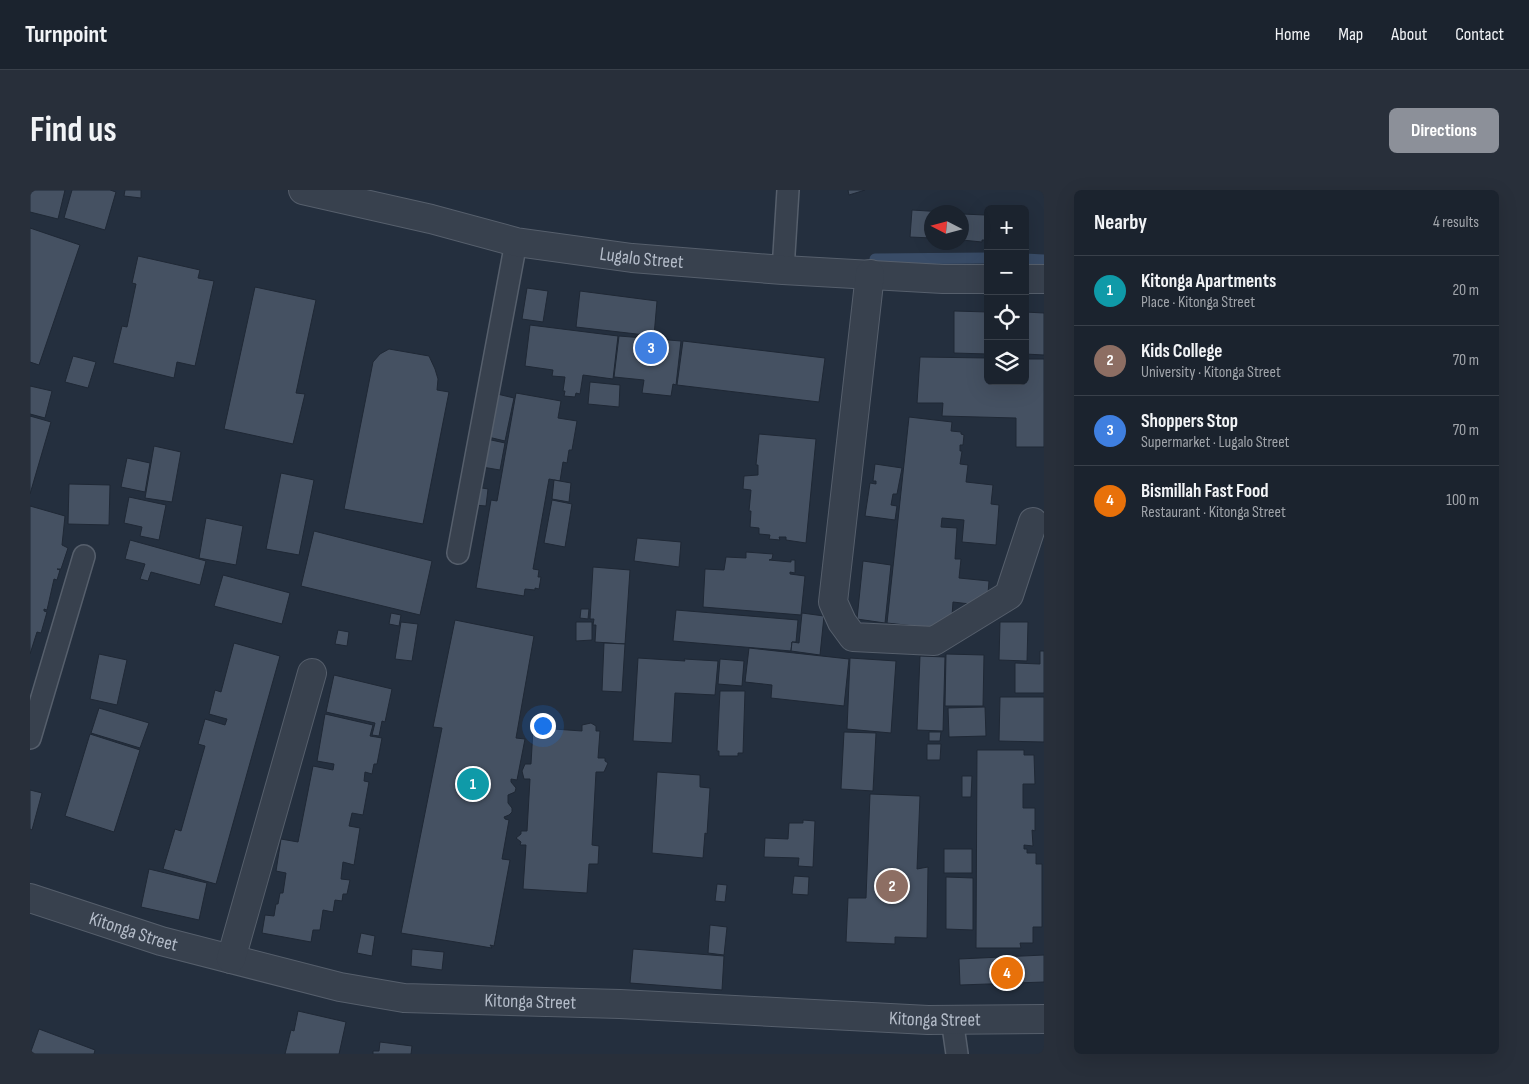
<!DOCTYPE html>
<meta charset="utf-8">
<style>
:root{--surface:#1b232e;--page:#282f3a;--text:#f1f3f6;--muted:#a0a4aa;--line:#39404a;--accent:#8c9099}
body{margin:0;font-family:"Sofia Sans Condensed",sans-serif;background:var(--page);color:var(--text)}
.controls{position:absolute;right:15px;top:15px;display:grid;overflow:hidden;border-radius:8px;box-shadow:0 5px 20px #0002}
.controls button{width:45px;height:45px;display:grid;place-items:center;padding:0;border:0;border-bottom:1px solid var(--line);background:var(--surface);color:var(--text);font:25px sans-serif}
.compass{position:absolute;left:894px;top:15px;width:45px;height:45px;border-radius:50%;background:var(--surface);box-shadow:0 5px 20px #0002;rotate:276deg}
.you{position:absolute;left:512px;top:535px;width:18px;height:18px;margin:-12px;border:4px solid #fff;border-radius:50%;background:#1a73e8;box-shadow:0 0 0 8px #1a73e833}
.badge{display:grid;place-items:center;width:32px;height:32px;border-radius:50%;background:var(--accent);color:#fff;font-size:16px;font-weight:700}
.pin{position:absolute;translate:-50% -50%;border:2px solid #fff;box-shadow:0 1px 5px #0006}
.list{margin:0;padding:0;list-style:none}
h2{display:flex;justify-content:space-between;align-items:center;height:65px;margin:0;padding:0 20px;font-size:21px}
h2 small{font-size:16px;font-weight:400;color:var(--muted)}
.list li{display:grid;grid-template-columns:32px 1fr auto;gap:15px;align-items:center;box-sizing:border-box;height:70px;padding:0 20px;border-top:1px solid var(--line)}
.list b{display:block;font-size:19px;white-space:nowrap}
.list p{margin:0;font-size:16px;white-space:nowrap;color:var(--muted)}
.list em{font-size:16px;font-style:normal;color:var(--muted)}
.icon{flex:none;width:28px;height:28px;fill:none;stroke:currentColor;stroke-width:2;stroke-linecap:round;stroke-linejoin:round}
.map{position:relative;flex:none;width:1014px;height:864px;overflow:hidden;border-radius:8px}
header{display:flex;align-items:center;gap:30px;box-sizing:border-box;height:70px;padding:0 25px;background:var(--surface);border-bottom:1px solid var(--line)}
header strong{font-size:24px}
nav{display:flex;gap:28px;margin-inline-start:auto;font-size:18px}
.intro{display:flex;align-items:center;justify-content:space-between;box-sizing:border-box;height:120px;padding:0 30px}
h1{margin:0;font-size:35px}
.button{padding:12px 22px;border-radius:8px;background:var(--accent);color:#fff;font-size:18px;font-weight:700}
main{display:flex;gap:30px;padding:0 30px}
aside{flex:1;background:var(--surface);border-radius:8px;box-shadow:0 5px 20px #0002}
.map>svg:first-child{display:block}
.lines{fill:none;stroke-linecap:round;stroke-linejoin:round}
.stream{stroke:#394c67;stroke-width:11}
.building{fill:#455162;stroke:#1f2835}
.lane-casing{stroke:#565f6c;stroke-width:24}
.street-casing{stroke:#565f6c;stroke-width:30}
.lane{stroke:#38414e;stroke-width:21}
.street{stroke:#38414e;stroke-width:28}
.labels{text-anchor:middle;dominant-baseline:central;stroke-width:4;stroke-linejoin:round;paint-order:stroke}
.street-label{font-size:19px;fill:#b4bcc9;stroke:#1d2633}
</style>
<header>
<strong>Turnpoint</strong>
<nav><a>Home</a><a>Map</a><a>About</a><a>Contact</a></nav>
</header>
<div class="intro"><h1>Find us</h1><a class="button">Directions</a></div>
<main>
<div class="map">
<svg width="1014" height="864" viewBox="0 0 1014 864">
<rect width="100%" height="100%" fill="#242f3e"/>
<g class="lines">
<g class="stream">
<polyline points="845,69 958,68"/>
<polyline points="995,69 1014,70"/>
</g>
</g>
<g class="building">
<polygon points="0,0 35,0 28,29 0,22"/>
<polygon points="42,0 80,0 86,2 75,40 34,28"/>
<polygon points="95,0 111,0 111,8 94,6"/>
<polygon points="818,0 835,0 819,5"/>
<polygon points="882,20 914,22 902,22 902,48 880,47"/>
<polygon points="932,24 955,25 955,50 952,50 952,52 932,50"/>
<polygon points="0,38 50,55 9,175 0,172"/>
<polygon points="108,66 170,80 168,88 184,91 165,176 147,172 144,188 83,173 92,136 97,137 106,94 102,93"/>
<polygon points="225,97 286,110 266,203 275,204 263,254 194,239"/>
<polygon points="497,98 518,101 513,132 492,129"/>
<polygon points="550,101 627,111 624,146 546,137"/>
<polygon points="924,121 958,122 958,164 924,163"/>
<polygon points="995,122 1014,123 1014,165 995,164"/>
<polygon points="500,135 588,146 583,189 553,185 550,204 546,203 545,207 534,206 535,201 533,201 535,187 522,186 523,180 495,176"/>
<polygon points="589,146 651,151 646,195 643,194 641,206 612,203 614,190 584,187"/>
<polygon points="653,151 795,168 789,212 647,195"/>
<polygon points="359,159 399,166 405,179 408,189 407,200 419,202 393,334 314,319 343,172 350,164"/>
<polygon points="43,166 66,172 58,198 35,192"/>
<polygon points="890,167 958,168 958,191 995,191 995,169 1014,169 1014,257 986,257 986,228 912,226 913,213 887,213"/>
<polygon points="560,192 590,195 589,217 558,214"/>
<polygon points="0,196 22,201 15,228 0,224"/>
<polygon points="463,203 484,208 475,251 454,246"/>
<polygon points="486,203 531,211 528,228 547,231 542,260 539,260 537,273 533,272 530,291 519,289 503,379 509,380 508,387 511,387 509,399 505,398 505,400 495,399 494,406 446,398 461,310 467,311"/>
<polygon points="0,226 21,232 0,304"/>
<polygon points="879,227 922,232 921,241 931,242 931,244 934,245 933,255 930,255 930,261 932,261 930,274 938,275 936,292 963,295 961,314 969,315 966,355 932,352 934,330 912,328 911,337 927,338 925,369 931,369 929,388 959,391 957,416 923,412 921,440 857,433"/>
<polygon points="729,244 786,249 776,353 756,350 756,347 749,347 750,350 739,349 740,345 729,344 729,338 720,337 721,321 719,321 721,300 713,299 714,286 728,285 728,275 726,275"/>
<polygon points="452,248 475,253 470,280 446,276"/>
<polygon points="124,256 151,262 142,312 115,308"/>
<polygon points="97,268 120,273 115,302 91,297"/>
<polygon points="845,274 872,278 867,304 863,304 861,315 867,316 865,330 835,326 840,293 846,294 846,291 843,291"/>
<polygon points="251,283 284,290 269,365 236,359"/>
<polygon points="524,290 541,293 539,312 522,309"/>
<polygon points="39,294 80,295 79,335 38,334"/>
<polygon points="446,297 458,299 456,316 444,315"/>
<polygon points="99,307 136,315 129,350 110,346 112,337 94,333"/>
<polygon points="522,310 542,314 535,357 514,353"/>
<polygon points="0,316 35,326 32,355 38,358 31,379 27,379 30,380 27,390 24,389 17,420 14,419 14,421 17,422 11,443 7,442 0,464"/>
<polygon points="176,328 213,336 206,375 169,368"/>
<polygon points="284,341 402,371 390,425 271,396"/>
<polygon points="607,348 651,352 649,377 604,371"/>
<polygon points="100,350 176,371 170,395 121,382 118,391 110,389 115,374 95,369"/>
<polygon points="716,362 743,364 742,369 739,370 761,372 761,370 765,370 765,383 760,382 760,384 775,386 771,425 673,417 675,379 694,380 696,367 716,368"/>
<polygon points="833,371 861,375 855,433 827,429"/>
<polygon points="563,377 600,380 595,454 565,452 566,435 563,435 564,429 560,429"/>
<polygon points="193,385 260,403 252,434 184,416"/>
<polygon points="551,419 559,419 558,429 550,428"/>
<polygon points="646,420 768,430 766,452 762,452 761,461 643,451"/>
<polygon points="361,423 371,425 369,436 359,434"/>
<polygon points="772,423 794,426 790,465 761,461 762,452 769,453"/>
<polygon points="425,430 504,446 486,548 495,549 487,590 481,589 481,592 486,598 485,602 478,605 478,613 482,618 482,622 479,625 474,627 475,629 479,630 472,669 480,670 464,756 460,755 462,758 371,743 412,538 403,537"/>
<polygon points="371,432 388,434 382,471 365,469"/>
<polygon points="546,432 562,432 562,450 546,451"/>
<polygon points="970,432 998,432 997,471 969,470"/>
<polygon points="308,440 319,442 317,456 305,454"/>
<polygon points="204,453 250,466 186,694 133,679 145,639 151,641 175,556 168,554 175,529 195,535 197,529 179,524 185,500 191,502"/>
<polygon points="574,453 595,454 592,502 572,501"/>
<polygon points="719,458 819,469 814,516 741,508 742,495 715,492"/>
<polygon points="1010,461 1014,461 1014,503 985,503 985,473 1010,474"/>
<polygon points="69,464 97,470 87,515 60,509"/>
<polygon points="916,464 954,465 953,516 915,516"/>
<polygon points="890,466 915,467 913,541 887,540"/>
<polygon points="608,468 655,471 654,469 688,471 685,505 645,503 642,553 603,551"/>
<polygon points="820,468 866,471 861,543 817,539"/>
<polygon points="690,469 714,471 712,496 688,494"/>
<polygon points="304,485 362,499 355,532 352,531 349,546 342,545 345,533 296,522"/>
<polygon points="690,501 715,501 713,563 708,563 708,566 689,566 689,561 687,561"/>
<polygon points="970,507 1014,507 1014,552 969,551"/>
<polygon points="955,517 956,546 919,547 918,518"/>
<polygon points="69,518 119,533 110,558 61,543"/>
<polygon points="295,524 343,535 340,546 352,548 347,574 344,574 342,584 335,582 334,591 339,592 333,625 322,623 319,636 330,638 324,675 313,672 311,689 320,690 317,704 313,704 312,711 305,710 303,722 293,720 290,740 283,740 281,752 232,743 235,725 244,726 246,714 248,714 250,703 253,703 256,683 246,681 251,649 268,652 283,576 303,580 304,574 287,571"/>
<polygon points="514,531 520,531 522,533 525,533 524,539 552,541 552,535 561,533 566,536 566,541 570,541 568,568 575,568 575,571 578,573 574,582 566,582 562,655 569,656 568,674 559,674 557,703 493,699 496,655 490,655 491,652 486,648 491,644 491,641 497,641 500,589 494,589 492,581 495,574 501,574 503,539 510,540 511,533"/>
<polygon points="814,542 846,543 843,601 811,599"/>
<polygon points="899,542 911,542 910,551 899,551"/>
<polygon points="60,544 110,560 84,642 35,626"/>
<polygon points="897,554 911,554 910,570 897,570"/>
<polygon points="947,560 994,560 994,565 1004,565 1005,594 993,594 993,618 1005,618 1005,641 1002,640 1003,656 994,655 994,659 997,659 997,663 1006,663 1006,674 1012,674 1012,737 1003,737 1003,753 990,753 991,758 946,758"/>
<polygon points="627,582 670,585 670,597 680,598 677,644 675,643 673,668 622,663"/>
<polygon points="932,586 942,586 941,607 932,607"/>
<polygon points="0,600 12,603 2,640 0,639"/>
<polygon points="840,604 890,606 887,679 898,677 897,748 865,747 865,754 816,752 818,708 836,708"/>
<polygon points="773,630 785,631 783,677 768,676 769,668 734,667 735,648 758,649 759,633 773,633"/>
<rect x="914" y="659" width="28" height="24"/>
<polygon points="119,679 177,693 169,730 111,717"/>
<polygon points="764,686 779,687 778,705 762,704"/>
<polygon points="916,687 943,688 943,740 916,739"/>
<polygon points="687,694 697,695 695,712 685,711"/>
<polygon points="680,735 697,737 694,765 678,763"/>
<polygon points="331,743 345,746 342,766 327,763"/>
<polygon points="382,759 414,762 412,780 381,776"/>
<polygon points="603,759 694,766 692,800 600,793"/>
<polygon points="1014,765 1014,792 930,795 929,769"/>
<polygon points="268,821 316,832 309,864 255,864 261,840 264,841"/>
<polygon points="9,839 65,860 64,864 0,864"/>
<polygon points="350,852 382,856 381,864 343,864 343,861 349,861"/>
</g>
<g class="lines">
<g class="lane-casing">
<g id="lane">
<polyline points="753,80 758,0"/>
<polyline points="428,363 486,52"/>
<polyline points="0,548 54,366"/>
<polyline points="922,829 927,864"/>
</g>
</g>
<g class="street-casing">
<g id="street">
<path id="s1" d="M273,0L401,29L486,52L602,68L753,80L913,89H958"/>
<polyline points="840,84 803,412 812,432 823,447 904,451 979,405 1003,332"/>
<polyline points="995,89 1014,89"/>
<path id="s2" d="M0,708L131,751L310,797L374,808L590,814L898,830L1014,829"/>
<polyline points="201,769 282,483"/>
</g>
</g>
<use href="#lane" class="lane"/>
<use href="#street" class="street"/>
</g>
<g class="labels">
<g class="street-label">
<text stroke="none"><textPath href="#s1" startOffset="346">Lugalo Street</textPath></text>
<text stroke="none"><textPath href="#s2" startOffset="109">Kitonga Street</textPath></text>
<text stroke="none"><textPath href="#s2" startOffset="514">Kitonga Street</textPath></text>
<text stroke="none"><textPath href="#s2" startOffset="919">Kitonga Street</textPath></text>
</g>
</g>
</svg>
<div class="controls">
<button>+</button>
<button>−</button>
<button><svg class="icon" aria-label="locate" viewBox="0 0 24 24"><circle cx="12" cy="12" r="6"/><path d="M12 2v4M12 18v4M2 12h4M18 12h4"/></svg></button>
<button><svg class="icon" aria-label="layers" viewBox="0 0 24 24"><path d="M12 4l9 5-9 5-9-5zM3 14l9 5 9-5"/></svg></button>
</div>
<svg class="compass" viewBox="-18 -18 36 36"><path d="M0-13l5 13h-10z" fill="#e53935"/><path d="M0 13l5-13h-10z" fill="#a0a4aa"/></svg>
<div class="you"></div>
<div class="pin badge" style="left:443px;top:594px;background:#0f9aa8">1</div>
<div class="pin badge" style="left:862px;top:696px;background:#8d6e63">2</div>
<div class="pin badge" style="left:621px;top:158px;background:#3f7fe0">3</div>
<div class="pin badge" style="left:977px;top:783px;background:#e8710a">4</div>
</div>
<aside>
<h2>Nearby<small>4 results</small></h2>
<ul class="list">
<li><span class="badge" style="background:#0f9aa8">1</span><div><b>Kitonga Apartments</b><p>Place · Kitonga Street</p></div><em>20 m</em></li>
<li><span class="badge" style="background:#8d6e63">2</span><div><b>Kids College</b><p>University · Kitonga Street</p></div><em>70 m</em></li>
<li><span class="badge" style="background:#3f7fe0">3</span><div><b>Shoppers Stop</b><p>Supermarket · Lugalo Street</p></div><em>70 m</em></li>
<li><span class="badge" style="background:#e8710a">4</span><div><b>Bismillah Fast Food</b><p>Restaurant · Kitonga Street</p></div><em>100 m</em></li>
</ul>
</aside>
</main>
